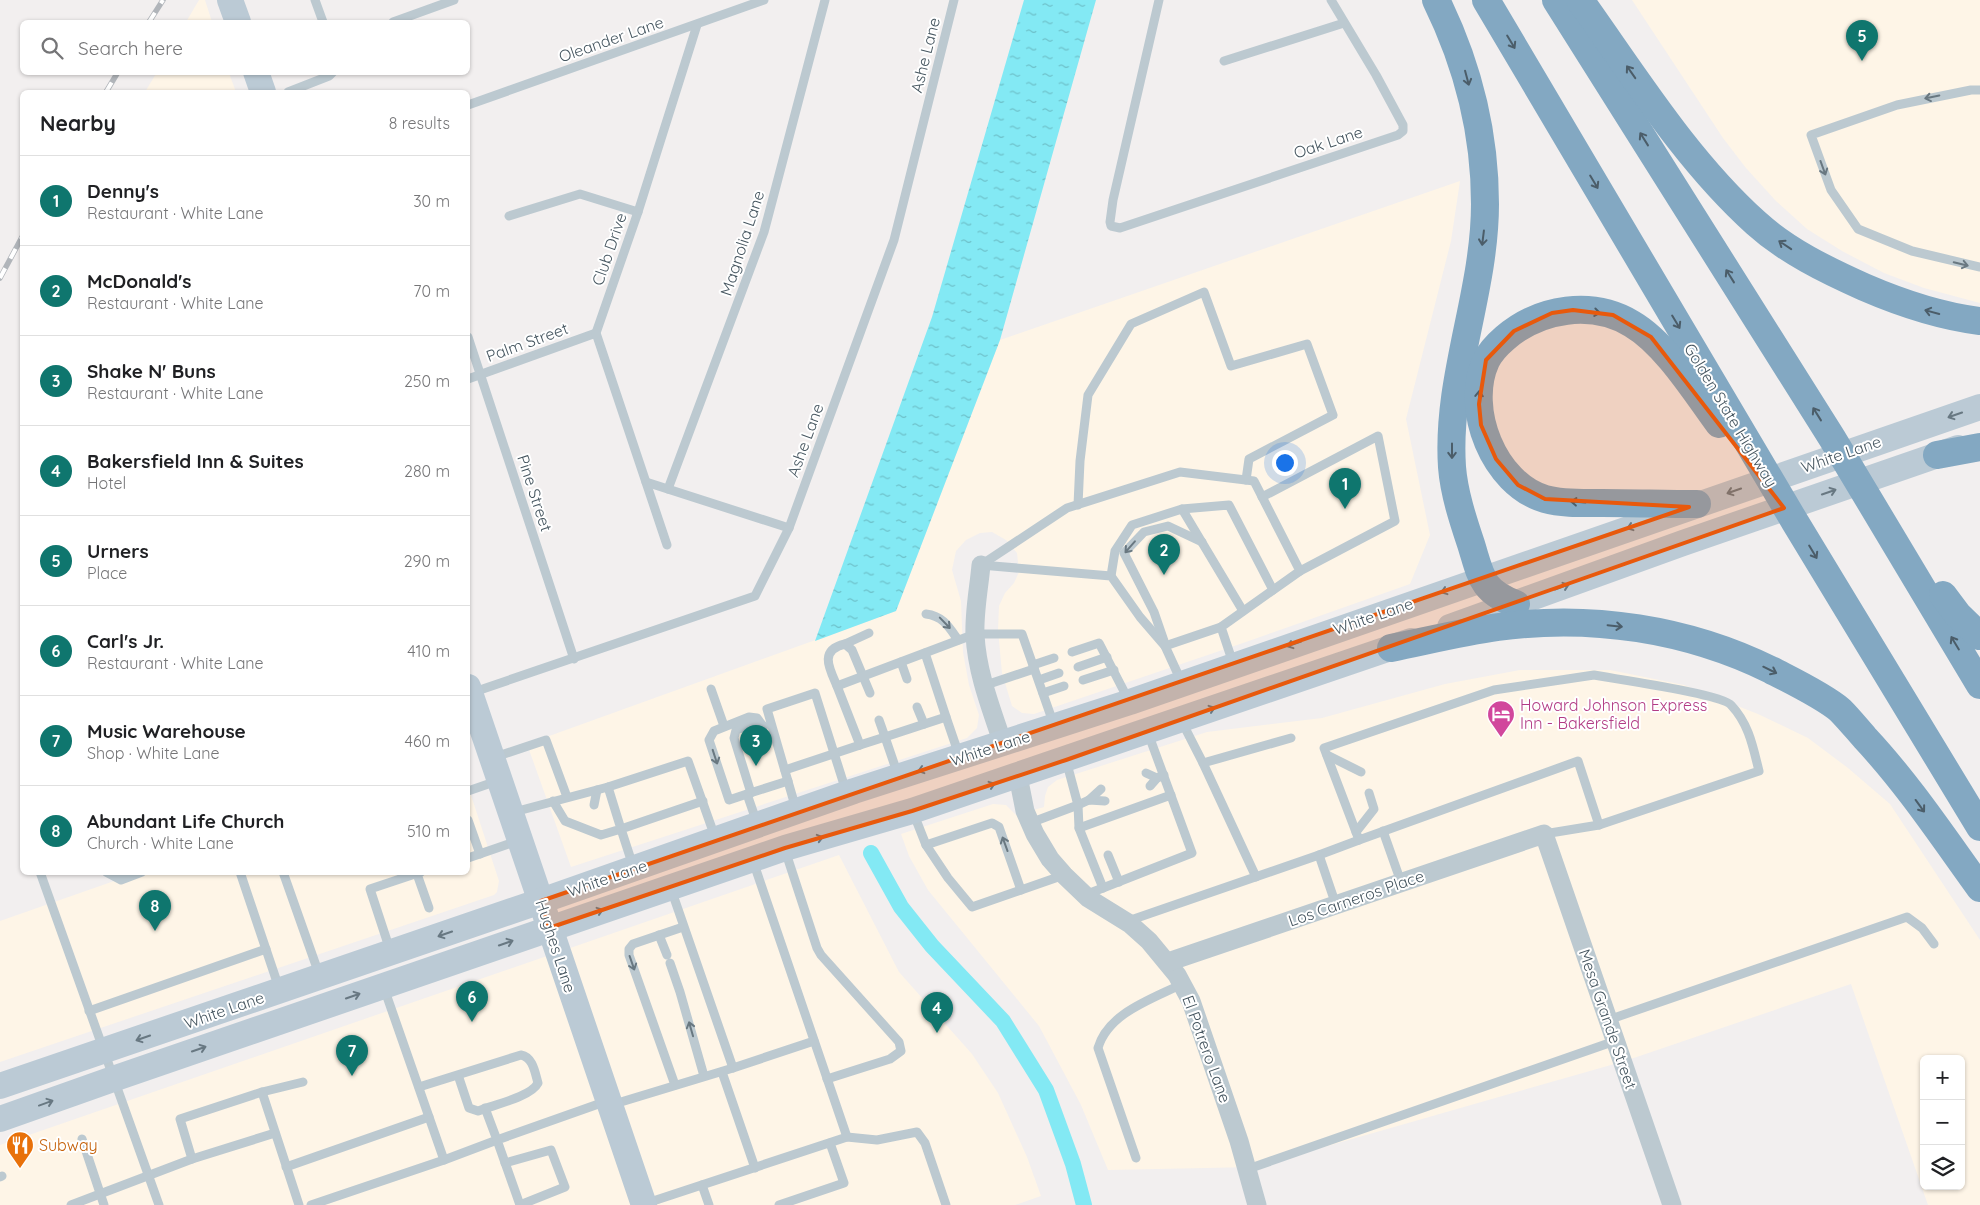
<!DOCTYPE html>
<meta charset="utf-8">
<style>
:root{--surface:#fff;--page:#f6f6f6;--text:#202124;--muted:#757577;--line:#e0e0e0;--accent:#0f766e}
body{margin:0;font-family:Quicksand,sans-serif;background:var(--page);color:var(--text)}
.controls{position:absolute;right:15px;bottom:15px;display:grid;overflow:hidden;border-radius:8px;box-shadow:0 1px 4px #0004}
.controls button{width:45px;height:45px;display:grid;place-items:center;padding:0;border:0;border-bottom:1px solid var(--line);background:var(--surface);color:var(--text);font:25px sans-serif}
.you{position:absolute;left:1284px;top:462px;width:18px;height:18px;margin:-12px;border:4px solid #fff;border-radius:50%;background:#1a73e8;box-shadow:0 0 0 8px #1a73e833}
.badge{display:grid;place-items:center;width:32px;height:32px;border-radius:50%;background:var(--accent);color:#fff;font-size:16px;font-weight:700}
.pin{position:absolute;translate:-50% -41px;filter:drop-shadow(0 1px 2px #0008)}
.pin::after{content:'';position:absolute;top:26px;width:18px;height:15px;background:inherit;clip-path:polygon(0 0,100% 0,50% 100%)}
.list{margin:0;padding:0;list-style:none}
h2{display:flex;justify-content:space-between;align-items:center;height:65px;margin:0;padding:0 20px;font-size:21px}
h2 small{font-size:16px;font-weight:400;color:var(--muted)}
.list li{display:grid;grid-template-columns:32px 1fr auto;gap:15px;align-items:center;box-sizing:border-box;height:90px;padding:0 20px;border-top:1px solid var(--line)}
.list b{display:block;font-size:19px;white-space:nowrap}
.list p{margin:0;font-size:16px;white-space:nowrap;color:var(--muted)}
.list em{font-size:16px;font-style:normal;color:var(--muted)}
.icon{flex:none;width:28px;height:28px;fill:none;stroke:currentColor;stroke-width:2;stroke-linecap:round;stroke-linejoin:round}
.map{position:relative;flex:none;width:1980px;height:1205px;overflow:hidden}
.search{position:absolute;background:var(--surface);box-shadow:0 1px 4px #0004;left:20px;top:20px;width:450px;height:55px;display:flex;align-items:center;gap:12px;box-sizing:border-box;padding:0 18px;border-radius:8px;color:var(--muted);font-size:19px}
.panel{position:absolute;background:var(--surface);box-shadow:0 1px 4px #0004;left:20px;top:90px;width:450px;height:785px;border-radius:8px}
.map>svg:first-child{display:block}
.commercial{fill:#fef5e7;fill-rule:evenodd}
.water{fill:url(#water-ripples)}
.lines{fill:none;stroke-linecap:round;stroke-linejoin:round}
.canal{stroke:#83e9f4;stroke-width:16}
.lane{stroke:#bcc9d0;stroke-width:9}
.street{stroke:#bcc9d0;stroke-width:19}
.secondary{stroke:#bbcad5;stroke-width:26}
.highway{stroke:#83a8c2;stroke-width:28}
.rail-casing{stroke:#b1b5ba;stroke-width:5.5}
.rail{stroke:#fff;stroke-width:4;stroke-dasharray:11;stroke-linecap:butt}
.oneway{stroke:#4b5d69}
.oneway2{stroke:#697881}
.oneway3{stroke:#687882}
.marked{fill:#e8590c;fill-opacity:0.2;stroke:#e8590c;stroke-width:4;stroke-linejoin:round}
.labels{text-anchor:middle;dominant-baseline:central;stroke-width:4;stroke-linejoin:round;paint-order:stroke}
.street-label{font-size:16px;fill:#45555f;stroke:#fff}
.hotel-label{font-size:16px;fill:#b23c85;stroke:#fff;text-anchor:start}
.food-label{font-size:16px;fill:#c56008;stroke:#fff;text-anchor:start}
</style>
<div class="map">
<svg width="1980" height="1205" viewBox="0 0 1980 1205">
<defs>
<pattern id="water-ripples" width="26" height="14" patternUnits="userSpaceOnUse" patternTransform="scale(1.25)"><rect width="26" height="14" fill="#83e9f4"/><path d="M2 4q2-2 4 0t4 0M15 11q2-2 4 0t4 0" fill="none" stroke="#6dc0c9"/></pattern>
</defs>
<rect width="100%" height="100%" fill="#f2efef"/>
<g class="commercial">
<polygon points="199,0 205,0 212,22 186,22"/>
<polygon points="1632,0 1980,0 1980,303 1924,288 1884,273 1842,251 1807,229 1776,201 1746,168 1723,138"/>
<polygon points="157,72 229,73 236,92 145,92"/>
<polygon points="1460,181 1451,241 1406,419 1430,535 1410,584 1246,642 1034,714 1022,713 1012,706 1002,673 998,630 999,606 1005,593 1014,583 1019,572 1017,553 1006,540 992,532 980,533 966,540 956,551 952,570 961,601 963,652 969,685 979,715 977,728 967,738 571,867 527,744 896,611 1000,340"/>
<path d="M1520,670H1610L1684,685L1758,714L1808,738L1848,768L1890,804L1980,940V1205H1928L1851,984L1625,1061L1254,1167L1108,1170L1081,1105L1039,1026L928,890L909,856L901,834L993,804L1006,805L1016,815L1044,807L1045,796L1048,787L1057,780L1207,732L1322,718L1445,684ZM1924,1059H1961V1186H1924Z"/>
<polygon points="468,786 499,881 497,892 494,895 0,1062 0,921 137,873 468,872"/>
<polygon points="839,855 899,972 972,1054 998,1093 1027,1157 1041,1196 1015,1205 0,1205 0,1145"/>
</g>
<polygon class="water" points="1024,0 1096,0 1000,340 896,611 815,641 932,317"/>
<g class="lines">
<polyline class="canal" points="871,853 901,907 932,946 1003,1021 1046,1090 1073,1164 1084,1205"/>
<g class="lane">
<polyline points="315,0 323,22"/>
<polyline points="1159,0 1113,200 1110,222 1111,226 1120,228 1398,135 1403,131 1403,125 1376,75 1331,0"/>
<polyline points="393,22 454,0"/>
<polyline points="1224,61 1344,23"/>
<polyline points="1980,90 1971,90 1897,105 1811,135 1831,190 1858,229 1912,251 1980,267"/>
<polyline points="288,92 329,76 333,72"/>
<polyline points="468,105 764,0"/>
<polyline points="509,216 580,194 638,212"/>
<polyline points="468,337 574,659"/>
<polyline points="468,379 596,333"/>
<polyline points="646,482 789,528"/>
<polyline points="668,489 764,232 825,0"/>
<polyline points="1262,497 1378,436 1395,521 1300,571"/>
<polyline points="1078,505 1080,461 1088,395 1131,324 1204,292 1231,366 1307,344 1333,415 1249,459 1246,480"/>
<polyline points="1182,509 1243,611"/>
<polyline points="667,545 596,333 638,212 697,25"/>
<polyline points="981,565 1067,508 1180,472 1254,481 1300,571 1221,627 1233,663"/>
<polyline points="981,565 1111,576 1140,617 1165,646"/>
<polyline points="1111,576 1115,551 1132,525 1182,509 1229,505 1273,590"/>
<path d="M926,614C943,616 949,627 958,640"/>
<polyline points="1164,641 1154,612 1124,553 1144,532 1168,526 1202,542"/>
<polyline points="845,644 869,633"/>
<polyline points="1072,652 1099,643 1128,699"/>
<polyline points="925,653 946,717"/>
<polyline points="901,662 907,679"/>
<polyline points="1033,665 1054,658"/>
<polyline points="1078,667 1107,657"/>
<path d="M1594,675C1615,679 1722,694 1731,705C1749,724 1753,747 1759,771L1599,825L1578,761L1359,840L1324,748L1494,690Z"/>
<polyline points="1039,680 1059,673"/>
<polyline points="1083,680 1114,670"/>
<polyline points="1182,683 1165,646 1221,627"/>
<path d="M837,686C829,668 819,650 845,644L852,650L870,693"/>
<polyline points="983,686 1034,669"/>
<polyline points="711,689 724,726"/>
<polyline points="471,693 755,596 789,528 894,240 954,0"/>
<polyline points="1043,693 1064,686"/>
<polyline points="917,707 924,724"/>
<polyline points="879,720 885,737 860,745 837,686 975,634 1022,634 1054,725"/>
<polyline points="1182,722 1203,763 1291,738"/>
<polyline points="1327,755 1361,772"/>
<polyline points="495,757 546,740 567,797"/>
<polyline points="1066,760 1078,805 1089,800 1105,801"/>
<polyline points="1203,763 1256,877"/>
<polyline points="785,770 860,745"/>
<polyline points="1146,773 1157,778"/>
<polyline points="898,775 885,737 946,717 959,755"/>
<polyline points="1150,786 1157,778 1164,775"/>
<polyline points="468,791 497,781"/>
<polyline points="751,793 734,738 736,730 753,724 764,726"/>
<polyline points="747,794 788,781"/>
<polyline points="1089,800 1101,789"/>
<polyline points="553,801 565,821 601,835 621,829 608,787"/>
<polyline points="594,805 597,790"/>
<polyline points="796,809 767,709 815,693 846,791"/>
<polyline points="514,812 608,787 688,761 715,837"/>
<polyline points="913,812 926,845 948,878 972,907 1064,875"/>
<polyline points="468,820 480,854"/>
<polyline points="757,823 747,794 729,800 709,740 714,731 749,717 757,718 763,726"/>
<polyline points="1030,823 1078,805 1079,828 1103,888"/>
<polyline points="1079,828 1171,795"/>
<polyline points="1383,831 1401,882"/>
<polyline points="1356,832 1374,809 1369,793"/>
<polyline points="1544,834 1599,825"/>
<polyline points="926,845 992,823 999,827 1021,890"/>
<polyline points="785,850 817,948 821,955 899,1042 901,1051 890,1059 827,1079"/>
<polyline points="1108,855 1119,882"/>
<polyline points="468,858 517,841"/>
<polyline points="633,866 621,829 703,801"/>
<polyline points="40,872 159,1205"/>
<polyline points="106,872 121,880 142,872"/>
<polyline points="240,872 279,988"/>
<polyline points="283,872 319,974"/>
<polyline points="417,874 429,908"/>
<polyline points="671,889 733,1068 814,1041"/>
<polyline points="1085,895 1192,853 1148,733"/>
<polyline points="1336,905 1319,855 1359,840"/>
<polyline points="1128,921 1319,855"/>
<polyline points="659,935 667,955"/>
<polyline points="390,950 370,889 421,872"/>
<polyline points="670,963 680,992 704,1076"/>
<polyline points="89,1011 266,949"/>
<polyline points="1608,1020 1907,917 1922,928 1934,944"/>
<polyline points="722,1072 755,1168"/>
<polyline points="675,1085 629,955 629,949 633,944 683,927"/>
<path d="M419,1087L521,1055C533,1057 535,1073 538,1083C531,1097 493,1105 478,1111L469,1108L458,1075"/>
<polyline points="262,1092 303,1082"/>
<polyline points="611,1105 733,1068"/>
<polyline points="847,1137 877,1140 917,1132 925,1143 946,1205"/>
<polyline points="82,1139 104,1205"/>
<path d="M1136,1158L1098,1048C1108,1013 1152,999 1182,984"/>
<polyline points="192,1159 275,1133"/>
<polyline points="444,1160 497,1140 485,1108"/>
<polyline points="505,1163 551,1150 565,1187 520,1205"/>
<polyline points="286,1167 429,1117"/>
<polyline points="1248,1169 1615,1041"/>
<polyline points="0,1177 2,1176"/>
<polyline points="702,1185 709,1205"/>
<polyline points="647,1203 847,1137 753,861"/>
<polyline points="71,1205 192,1159 180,1119 262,1092 299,1205"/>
<polyline points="311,1205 444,1160 384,988"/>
<polyline points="520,1205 497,1140 607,1101"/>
<polyline points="779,1205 844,1183 830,1143"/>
</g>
<g class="street">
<path d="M981,565C979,588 974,612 975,635C977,673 991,708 1003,744"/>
<polyline points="1018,776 1025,811 1035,834 1050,859 1064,875 1088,898 1130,924 1149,941 1177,975 1191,1001 1239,1141 1257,1205"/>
<polyline points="1168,962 1544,834 1672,1205"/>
</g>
<g class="secondary">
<polyline points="230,0 238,22"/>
<polyline points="256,72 263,92"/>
<polyline points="1450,627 1683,543 1958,448"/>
<polyline points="468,687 644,1205"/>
<polyline points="0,1086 541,901 854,791 1130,702 1980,407"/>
<polyline points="0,1119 113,1079 785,848 912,811 1411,641"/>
</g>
<g class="highway">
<path d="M1436,0C1468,65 1485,131 1485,204C1485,293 1446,378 1452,467C1454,493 1463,520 1471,544C1481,576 1481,591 1516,604"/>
<polyline points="1486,0 1795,522 1980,827"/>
<polyline points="1556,0 1832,438 1980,685"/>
<path d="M1580,0C1635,77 1686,160 1756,223C1787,251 1826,270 1864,287C1901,303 1939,316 1980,321"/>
<polyline points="1937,455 1980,447"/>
<path d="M1697,504C1665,504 1634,503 1602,503C1584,503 1563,504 1545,499C1494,484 1464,409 1486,361C1490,352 1498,344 1505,338C1540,308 1592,300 1632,324C1666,344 1696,393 1719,424"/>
<polyline points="1943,595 1958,615 1980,636"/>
<path d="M1391,648C1426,641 1462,632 1498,627C1591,614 1688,629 1771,670C1792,681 1822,695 1840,710C1849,719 1857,729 1865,738C1908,784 1943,837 1980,888"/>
</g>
<g class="rail-casing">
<g id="rail">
<polyline points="149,22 163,0"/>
<polyline points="106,92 118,72"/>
<polyline points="0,278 22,237"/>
</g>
</g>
<use href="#rail" class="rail"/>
</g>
<defs><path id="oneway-shaft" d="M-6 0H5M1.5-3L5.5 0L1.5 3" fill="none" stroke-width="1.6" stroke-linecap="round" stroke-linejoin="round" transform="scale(1.25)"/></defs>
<g class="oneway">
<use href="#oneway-shaft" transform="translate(1511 42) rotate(59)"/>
<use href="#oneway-shaft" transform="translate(1631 72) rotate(-125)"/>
<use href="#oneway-shaft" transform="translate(1467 78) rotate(75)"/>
<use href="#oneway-shaft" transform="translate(1644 139) rotate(-122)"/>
<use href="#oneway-shaft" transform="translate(1594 182) rotate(59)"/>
<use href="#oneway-shaft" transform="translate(1483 238) rotate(97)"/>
<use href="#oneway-shaft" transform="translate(1785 245) rotate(-146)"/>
<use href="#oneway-shaft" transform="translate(1730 276) rotate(-122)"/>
<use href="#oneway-shaft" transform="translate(1593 312) rotate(8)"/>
<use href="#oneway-shaft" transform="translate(1932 312) rotate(-165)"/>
<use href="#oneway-shaft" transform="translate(1676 322) rotate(59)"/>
<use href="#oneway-shaft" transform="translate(1479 398) rotate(-88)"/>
<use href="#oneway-shaft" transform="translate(1817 414) rotate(-122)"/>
<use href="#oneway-shaft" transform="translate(1452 451) rotate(90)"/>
<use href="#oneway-shaft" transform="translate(1578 502) rotate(-176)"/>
<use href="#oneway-shaft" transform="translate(1813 552) rotate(59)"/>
<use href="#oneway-shaft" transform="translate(1615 626) rotate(6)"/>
<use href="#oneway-shaft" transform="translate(1955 643) rotate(-121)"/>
<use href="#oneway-shaft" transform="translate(1770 670) rotate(26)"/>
<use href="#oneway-shaft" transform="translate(1920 806) rotate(54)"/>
</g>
<g class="oneway2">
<use href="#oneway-shaft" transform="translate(1932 97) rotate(168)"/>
<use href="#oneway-shaft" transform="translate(1823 168) rotate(70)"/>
<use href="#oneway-shaft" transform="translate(1961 264) rotate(14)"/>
<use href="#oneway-shaft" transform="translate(1130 547) rotate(131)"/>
<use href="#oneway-shaft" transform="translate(945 623) rotate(46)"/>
<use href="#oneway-shaft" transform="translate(715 757) rotate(72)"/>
<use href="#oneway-shaft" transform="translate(1005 844) rotate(-110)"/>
<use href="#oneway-shaft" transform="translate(632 963) rotate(71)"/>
<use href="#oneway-shaft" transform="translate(691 1029) rotate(-106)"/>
</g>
<g class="oneway3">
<use href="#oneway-shaft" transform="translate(1955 415) rotate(161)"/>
<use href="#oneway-shaft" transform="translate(1734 491) rotate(161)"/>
<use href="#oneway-shaft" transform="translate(1829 492) rotate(-19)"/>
<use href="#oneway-shaft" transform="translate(1634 526) rotate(161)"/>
<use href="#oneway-shaft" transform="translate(1562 587) rotate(-20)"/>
<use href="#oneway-shaft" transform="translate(1448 590) rotate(161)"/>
<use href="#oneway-shaft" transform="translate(1294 644) rotate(161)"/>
<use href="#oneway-shaft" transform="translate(1208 710) rotate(-19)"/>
<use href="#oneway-shaft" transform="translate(925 769) rotate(162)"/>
<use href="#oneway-shaft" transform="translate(988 786) rotate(-19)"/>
<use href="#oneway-shaft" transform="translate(816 839) rotate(-16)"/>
<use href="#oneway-shaft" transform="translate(596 912) rotate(-19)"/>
<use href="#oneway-shaft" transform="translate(445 934) rotate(161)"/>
<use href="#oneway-shaft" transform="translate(506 943) rotate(-19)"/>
<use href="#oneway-shaft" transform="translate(353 996) rotate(-19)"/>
<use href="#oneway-shaft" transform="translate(143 1038) rotate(161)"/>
<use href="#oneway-shaft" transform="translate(199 1049) rotate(-19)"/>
<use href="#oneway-shaft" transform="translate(46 1103) rotate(-20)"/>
</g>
<path class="marked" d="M1573,310L1613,315L1651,337L1784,508L1066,760L912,811L785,848L549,928L541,901L1689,507L1545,499L1518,485L1496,459L1481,425L1479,404L1486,360L1514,331L1552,313Z"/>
<defs>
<g id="hotel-pin" transform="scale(1.4375)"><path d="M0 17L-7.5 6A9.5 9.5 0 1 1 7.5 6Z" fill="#d1479c" stroke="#fff"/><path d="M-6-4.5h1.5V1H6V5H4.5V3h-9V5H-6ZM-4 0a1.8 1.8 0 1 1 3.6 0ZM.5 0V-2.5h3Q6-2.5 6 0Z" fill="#fff"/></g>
<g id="restaurant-pin" transform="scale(1.4375)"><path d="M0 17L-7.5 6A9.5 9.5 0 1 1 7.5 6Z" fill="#e8710a" stroke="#fff"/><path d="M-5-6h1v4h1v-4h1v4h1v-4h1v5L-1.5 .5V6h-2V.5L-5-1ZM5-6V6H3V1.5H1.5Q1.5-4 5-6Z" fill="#fff"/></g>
</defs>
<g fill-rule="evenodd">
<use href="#hotel-pin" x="1501" y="714"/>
<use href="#restaurant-pin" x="20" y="1145"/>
</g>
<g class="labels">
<g class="street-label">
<text transform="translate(611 39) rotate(-19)">Oleander Lane</text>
<text transform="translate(925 55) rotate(-76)">Ashe Lane</text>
<text transform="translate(1328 142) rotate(-18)">Oak Lane</text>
<text transform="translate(742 243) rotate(-72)">Magnolia Lane</text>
<text transform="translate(609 249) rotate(-71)">Club Drive</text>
<text transform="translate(527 342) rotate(-20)">Palm Street</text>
<text transform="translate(1731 415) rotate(59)">Golden State Highway</text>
<text transform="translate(805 440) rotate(-70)">Ashe Lane</text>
<text transform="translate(1841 454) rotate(-19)">White Lane</text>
<text transform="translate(535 493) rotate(72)">Pine Street</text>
<text transform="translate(1373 616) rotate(-19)">White Lane</text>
<text transform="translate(990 748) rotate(-18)">White Lane</text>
<text transform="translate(607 878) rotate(-19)">White Lane</text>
<text transform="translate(1356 898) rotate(-19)">Los Carneros Place</text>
<text transform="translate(556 946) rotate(72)">Hughes Lane</text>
<text transform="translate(224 1010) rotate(-19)">White Lane</text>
<text transform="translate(1608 1019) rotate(71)">Mesa Grande Street</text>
<text transform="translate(1207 1049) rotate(70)">El Potrero Lane</text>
</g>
<g class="hotel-label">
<text x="1520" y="705">Howard Johnson Express<tspan x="1520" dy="18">Inn - Bakersfield</tspan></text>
</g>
<g class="food-label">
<text x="39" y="1145">Subway</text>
</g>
</g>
</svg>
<div class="controls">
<button>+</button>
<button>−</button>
<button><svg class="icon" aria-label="layers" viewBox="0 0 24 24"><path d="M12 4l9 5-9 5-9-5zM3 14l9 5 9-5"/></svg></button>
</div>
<div class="you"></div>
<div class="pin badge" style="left:1345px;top:509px">1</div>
<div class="pin badge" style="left:1164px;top:575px">2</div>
<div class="pin badge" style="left:756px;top:766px">3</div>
<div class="pin badge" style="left:937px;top:1033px">4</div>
<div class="pin badge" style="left:1862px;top:61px">5</div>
<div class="pin badge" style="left:472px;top:1022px">6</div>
<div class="pin badge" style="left:352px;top:1076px">7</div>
<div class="pin badge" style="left:155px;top:931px">8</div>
<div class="search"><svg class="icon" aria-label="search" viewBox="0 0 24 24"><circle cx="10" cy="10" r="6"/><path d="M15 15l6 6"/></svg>Search here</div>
<section class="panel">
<h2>Nearby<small>8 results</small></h2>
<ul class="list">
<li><span class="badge">1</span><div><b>Denny's</b><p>Restaurant · White Lane</p></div><em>30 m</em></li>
<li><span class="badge">2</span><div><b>McDonald's</b><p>Restaurant · White Lane</p></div><em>70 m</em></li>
<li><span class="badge">3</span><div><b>Shake N' Buns</b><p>Restaurant · White Lane</p></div><em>250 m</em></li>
<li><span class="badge">4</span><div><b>Bakersfield Inn &amp; Suites</b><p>Hotel</p></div><em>280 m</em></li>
<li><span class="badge">5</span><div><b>Urners</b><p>Place</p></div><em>290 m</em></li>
<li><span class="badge">6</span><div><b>Carl's Jr.</b><p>Restaurant · White Lane</p></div><em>410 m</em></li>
<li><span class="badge">7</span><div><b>Music Warehouse</b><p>Shop · White Lane</p></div><em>460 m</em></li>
<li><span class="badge">8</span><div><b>Abundant Life Church</b><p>Church · White Lane</p></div><em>510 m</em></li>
</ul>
</section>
</div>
